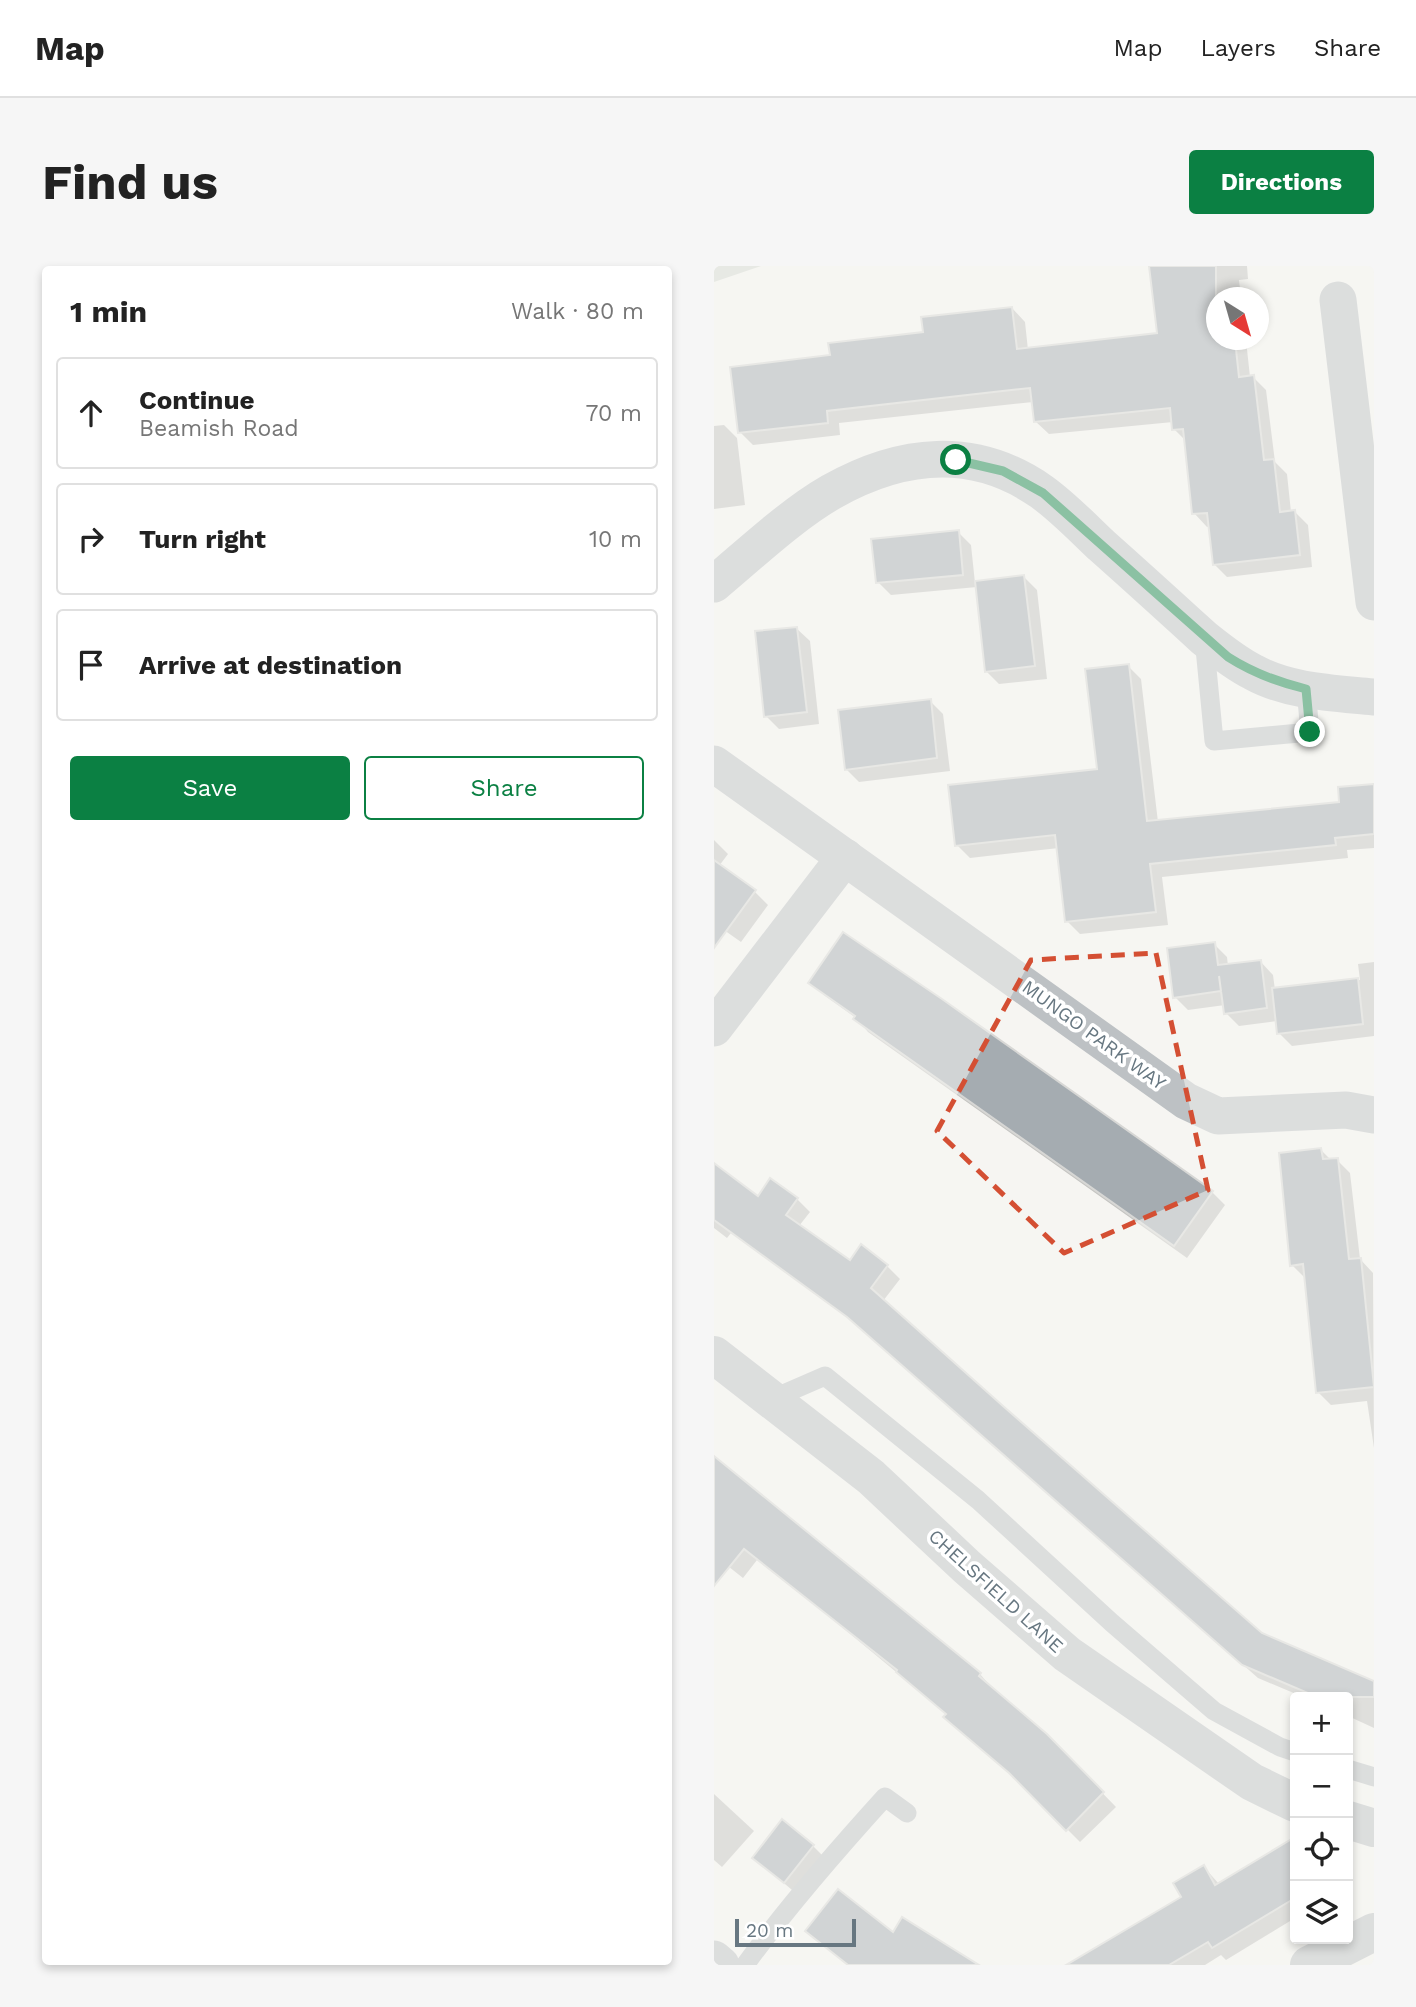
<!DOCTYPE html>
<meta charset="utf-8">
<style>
:root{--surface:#fff;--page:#f6f6f6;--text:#222;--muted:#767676;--line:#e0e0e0;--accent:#0b8043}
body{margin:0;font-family:"Work Sans",sans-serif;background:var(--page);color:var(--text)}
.controls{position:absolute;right:21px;bottom:21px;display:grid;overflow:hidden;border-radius:7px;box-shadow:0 4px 10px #0003}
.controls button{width:63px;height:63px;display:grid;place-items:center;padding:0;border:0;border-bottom:2px solid var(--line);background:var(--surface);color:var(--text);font:35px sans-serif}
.compass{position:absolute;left:492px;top:21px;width:63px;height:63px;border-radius:50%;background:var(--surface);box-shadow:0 4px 10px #0003;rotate:143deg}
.scale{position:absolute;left:21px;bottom:18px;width:121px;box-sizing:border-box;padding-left:7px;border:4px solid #677781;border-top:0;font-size:19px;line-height:24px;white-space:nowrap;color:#677781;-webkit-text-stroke:5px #fff;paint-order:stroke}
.stop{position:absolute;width:21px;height:21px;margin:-16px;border:5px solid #0b8043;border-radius:50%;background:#fff}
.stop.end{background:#0b8043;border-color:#fff;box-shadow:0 2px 7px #0008}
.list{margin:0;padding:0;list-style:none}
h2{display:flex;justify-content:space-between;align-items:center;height:91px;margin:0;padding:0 28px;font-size:30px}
h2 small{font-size:23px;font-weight:400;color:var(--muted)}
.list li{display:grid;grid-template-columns:46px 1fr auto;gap:21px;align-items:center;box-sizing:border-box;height:112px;margin:0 14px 14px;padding:0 14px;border:2px solid var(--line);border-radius:7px}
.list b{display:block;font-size:26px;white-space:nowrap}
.list p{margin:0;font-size:23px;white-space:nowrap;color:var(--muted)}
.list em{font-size:23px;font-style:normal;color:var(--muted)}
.actions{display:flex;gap:14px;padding:21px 28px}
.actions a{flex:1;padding:16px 0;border:2px solid var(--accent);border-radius:7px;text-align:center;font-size:24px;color:var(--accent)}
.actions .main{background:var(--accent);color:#fff}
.icon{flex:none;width:38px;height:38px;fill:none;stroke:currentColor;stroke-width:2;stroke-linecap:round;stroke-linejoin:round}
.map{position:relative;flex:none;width:660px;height:1699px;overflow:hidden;border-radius:7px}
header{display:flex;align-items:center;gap:42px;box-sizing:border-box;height:98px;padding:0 35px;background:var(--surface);border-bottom:2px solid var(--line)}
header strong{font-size:33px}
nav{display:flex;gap:38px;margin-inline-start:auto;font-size:24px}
.intro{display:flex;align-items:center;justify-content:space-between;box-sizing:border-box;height:168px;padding:0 42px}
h1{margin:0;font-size:49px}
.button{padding:18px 32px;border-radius:7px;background:var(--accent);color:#fff;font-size:24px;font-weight:700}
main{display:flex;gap:42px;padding:0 42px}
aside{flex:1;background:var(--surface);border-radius:7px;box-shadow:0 4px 10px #0003}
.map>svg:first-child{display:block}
.green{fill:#d5dad2}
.shadow{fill:#0003}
.building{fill:#a5acb1;stroke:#d7d7d5;stroke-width:2}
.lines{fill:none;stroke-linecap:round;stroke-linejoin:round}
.service{stroke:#bdc1c4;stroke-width:19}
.minor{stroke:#bdc1c4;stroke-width:37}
.tertiary{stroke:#bdc1c4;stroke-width:38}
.route{stroke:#0b8043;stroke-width:9}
.marked{fill:none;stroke:#d44f33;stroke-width:5;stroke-dasharray:14 9;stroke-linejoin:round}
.labels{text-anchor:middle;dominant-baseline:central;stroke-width:7;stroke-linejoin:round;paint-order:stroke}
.street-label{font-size:19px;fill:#677781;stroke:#fff}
</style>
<header>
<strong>Map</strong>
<nav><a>Map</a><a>Layers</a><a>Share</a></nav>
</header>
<div class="intro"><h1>Find us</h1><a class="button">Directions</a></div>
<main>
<aside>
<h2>1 min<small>Walk · 80 m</small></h2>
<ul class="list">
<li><svg class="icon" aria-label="ahead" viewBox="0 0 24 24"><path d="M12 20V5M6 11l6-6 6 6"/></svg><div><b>Continue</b><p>Beamish Road</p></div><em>70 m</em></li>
<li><svg class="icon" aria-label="right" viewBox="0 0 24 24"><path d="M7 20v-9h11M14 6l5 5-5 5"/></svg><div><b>Turn right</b></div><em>10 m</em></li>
<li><svg class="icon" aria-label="arrive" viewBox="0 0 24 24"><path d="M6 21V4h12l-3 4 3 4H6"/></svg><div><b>Arrive at destination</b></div></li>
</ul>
<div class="actions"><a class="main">Save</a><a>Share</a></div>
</aside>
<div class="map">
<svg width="660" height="1699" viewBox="0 0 660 1699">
<rect width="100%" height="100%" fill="#f6f5f2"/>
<polygon class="green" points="0,0 47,0 0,16"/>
<g class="shadow">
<polygon points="437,0 533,0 534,13 525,14 527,32 502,32 502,74 532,74 536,111 539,111 552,124 561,196 573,208 577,246 581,246 594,259 598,301 513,311 500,298 496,260 493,261 480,247 472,175 460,163 459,156 335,168 321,155 319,136 125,157 126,169 39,179 26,166 117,90 211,67 298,42 311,56 314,84 445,69"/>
<polygon points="10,159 23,172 31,239 0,243 0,160"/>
<polygon points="244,266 257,279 261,317 310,311 323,324 333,413 285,418 272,405 263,321 177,329 164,316"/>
<polygon points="82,362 96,375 105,458 65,463 52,450"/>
<polygon points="414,400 427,413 444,556 627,537 660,520 660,582 633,584 634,592 448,611 454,659 366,668 353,655 345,582 256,592 243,579 385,505"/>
<polygon points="216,435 229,448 236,505 145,516 132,503"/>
<polygon points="0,574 14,588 5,600 41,626 54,639 27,676 0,657"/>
<polygon points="500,678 513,691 514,700 546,695 559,709 561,724 646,714 644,698 660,696 660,770 578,780 565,767 563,755 525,760 512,747 511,739 474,744 461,731"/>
<polygon points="97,716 498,926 511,939 473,992 154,766 142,752 110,729"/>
<polygon points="607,884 617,894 623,894 636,907 646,993 659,1007 660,1182 653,1135 617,1139 604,1126 591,1012 578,999"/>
<polygon points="0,899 45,932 83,933 96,946 85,960 136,996 147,981 173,1000 186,1013 169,1035 547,1369 660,1417 660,1462 634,1450 634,1431 589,1431 544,1412 149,1063 17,967 13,972 0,962"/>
<polygon points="0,1193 266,1408 278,1422 332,1469 402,1541 366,1576 309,1519 244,1464 231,1451 234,1449 117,1352 43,1294 29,1312 0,1289"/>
<polygon points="0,1528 40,1565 8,1601 0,1594"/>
<polygon points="577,1575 581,1579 581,1652 512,1694 507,1689 491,1699 360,1699 470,1632 490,1601 505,1618"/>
<polygon points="99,1580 112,1593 84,1629 40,1592"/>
<polygon points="93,1665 179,1668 256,1699 133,1699"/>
</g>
<g class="building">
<polygon points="435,0 502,0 502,74 521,74 525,111 540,109 550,194 560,193 566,246 581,244 586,289 499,299 493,247 478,248 469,163 458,164 456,142 320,156 316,122 113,145 114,157 24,167 16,101 116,89 114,77 209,66 207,51 298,41 303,83 443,67"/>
<polygon points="245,264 249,309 162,317 157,273"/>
<polygon points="310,309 321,400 271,406 261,315"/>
<polygon points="83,361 93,446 50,451 41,365"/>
<polygon points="415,398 433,555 625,536 624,521 660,518 660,568 621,572 622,579 436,598 442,646 351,656 341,569 241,580 234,519 383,503 371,403"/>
<polygon points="217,433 223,492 131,504 124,444"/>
<polygon points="0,594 42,624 0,682"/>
<polygon points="129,666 228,733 499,925 460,980 139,753 141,750 94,717"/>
<polygon points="501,676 504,699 547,694 553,742 510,748 505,710 507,725 459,732 453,682"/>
<polygon points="644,712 649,758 563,768 558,722"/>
<polygon points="607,882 609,893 624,892 635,993 647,992 660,1121 602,1127 589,998 576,1000 565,887"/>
<polygon points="0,897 44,930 56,912 84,932 72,949 136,994 147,978 174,999 157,1022 289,1140 548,1367 660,1415 660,1431 603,1431 528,1399 133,1051 0,954"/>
<polygon points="0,1190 267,1407 265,1410 333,1468 390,1526 352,1565 295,1507 229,1451 232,1448 182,1406 183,1404 30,1283 0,1320"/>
<polygon points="68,1553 100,1579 70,1617 38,1592"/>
<polygon points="581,1571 581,1632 498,1682 494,1676 455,1699 352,1699 467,1631 459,1617 490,1599 501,1619"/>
<polygon points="124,1623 179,1666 188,1651 265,1699 134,1699 91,1665"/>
</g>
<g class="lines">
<g class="service">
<polyline points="490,372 500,475 596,466 592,423"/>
<polyline points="58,1133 111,1110 264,1234 398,1357 500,1445 566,1481 581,1486"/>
<polyline points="634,1503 660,1511"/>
<path d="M31,1699C74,1640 122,1585 171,1531L193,1547"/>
</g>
<g class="minor">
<polyline points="624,34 660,336"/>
<path d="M0,318C36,288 77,249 117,226C186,187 260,178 328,226C349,241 368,261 387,279C422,310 456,341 490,372C505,384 521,397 539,406C575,426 620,427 660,431"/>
<polyline points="0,498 472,835 504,850 632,844 660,849"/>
<polyline points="0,762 131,591"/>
<polyline points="0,1693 7,1699"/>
</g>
<g class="tertiary">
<polyline points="0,1089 157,1211 253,1301 353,1388 538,1516 581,1537"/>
<polyline points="634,1554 660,1562"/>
<polyline points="595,1699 660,1666"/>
</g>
</g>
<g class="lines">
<path class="route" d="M242,194L289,205L329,227L514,391C539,407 563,416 592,423L596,466"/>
</g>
<path d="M0 0H660V1699H0ZM442,687L494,924L350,987L223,865L317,694Z" fill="#f6f5f2" fill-opacity=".55" fill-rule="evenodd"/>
<path class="marked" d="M442,687L494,924L350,987L223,865L317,694Z"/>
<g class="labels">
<g class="street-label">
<text transform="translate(380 769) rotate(36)">MUNGO PARK WAY</text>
<text transform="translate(282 1325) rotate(42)">CHELSFIELD LANE</text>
</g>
</g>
</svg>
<div class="controls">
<button>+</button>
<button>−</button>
<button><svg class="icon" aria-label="locate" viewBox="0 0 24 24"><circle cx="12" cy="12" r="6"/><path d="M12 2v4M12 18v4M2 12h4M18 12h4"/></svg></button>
<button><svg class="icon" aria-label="layers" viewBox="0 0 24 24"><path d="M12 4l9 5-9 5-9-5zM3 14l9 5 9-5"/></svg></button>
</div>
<svg class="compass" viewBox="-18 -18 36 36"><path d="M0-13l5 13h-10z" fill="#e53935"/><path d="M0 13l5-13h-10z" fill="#767676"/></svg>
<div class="scale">20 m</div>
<div class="stop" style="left:242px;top:194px"></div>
<div class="stop end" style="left:596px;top:466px"></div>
</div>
</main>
